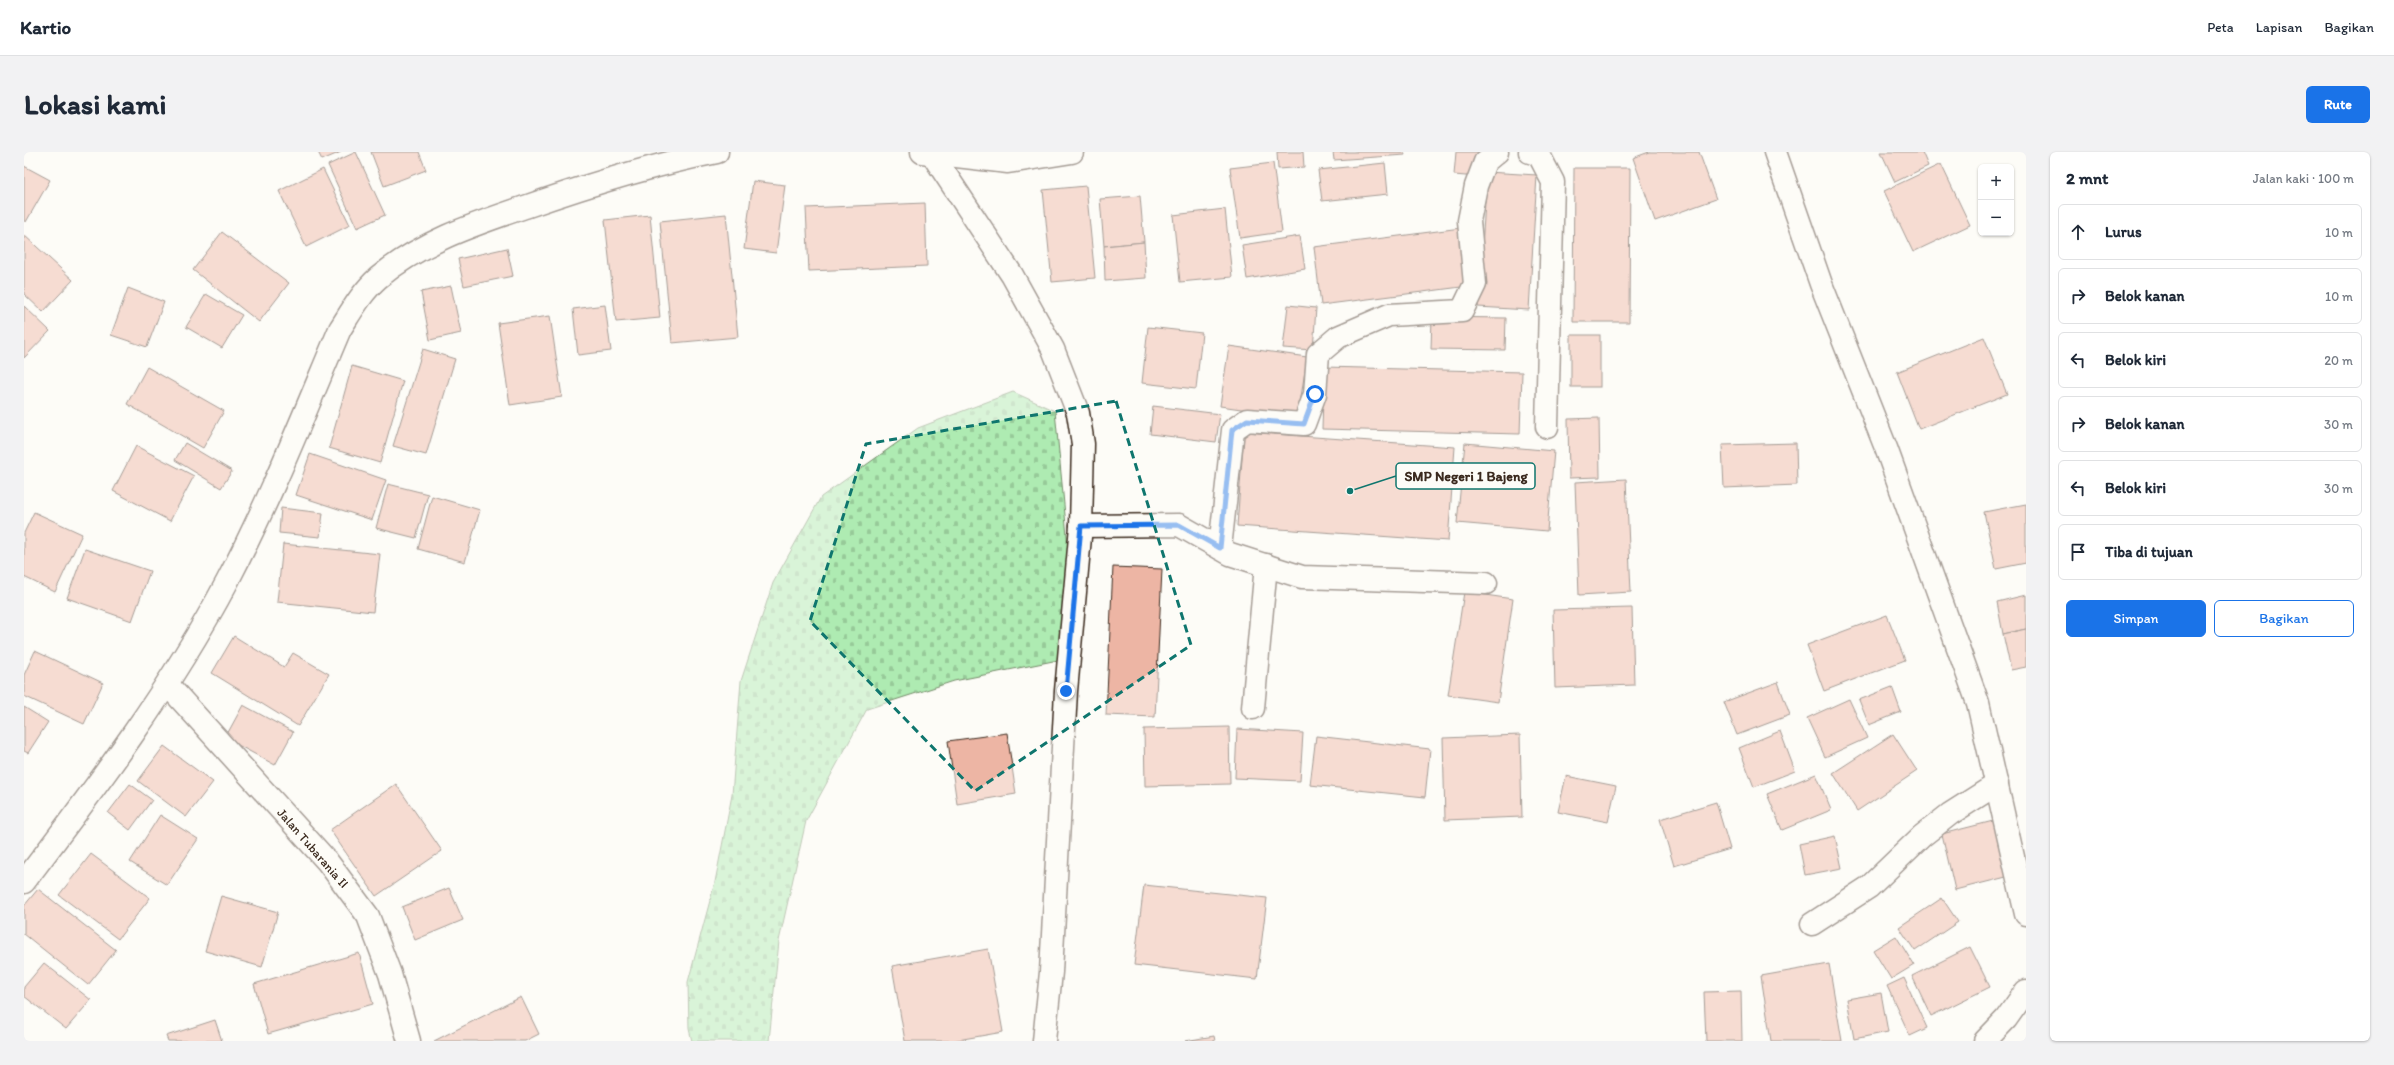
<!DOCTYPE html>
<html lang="id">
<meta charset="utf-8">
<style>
:root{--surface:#fff;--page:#f2f2f3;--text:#1f2937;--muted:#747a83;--line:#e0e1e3;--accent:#1a73e8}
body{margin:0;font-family:Itim,sans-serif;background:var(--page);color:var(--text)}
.controls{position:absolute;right:12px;top:12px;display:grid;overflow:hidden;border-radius:6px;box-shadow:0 1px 3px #0004}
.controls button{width:36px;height:36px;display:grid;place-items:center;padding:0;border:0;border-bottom:1px solid var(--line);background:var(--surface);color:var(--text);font:20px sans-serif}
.stop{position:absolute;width:12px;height:12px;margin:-9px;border:3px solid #1a73e8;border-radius:50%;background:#fff}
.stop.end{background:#1a73e8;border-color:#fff;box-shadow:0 1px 4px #0008}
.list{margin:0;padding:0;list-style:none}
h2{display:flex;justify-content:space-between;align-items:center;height:52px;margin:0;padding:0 16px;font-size:17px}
h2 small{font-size:13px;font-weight:400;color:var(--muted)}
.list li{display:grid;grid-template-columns:26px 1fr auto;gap:12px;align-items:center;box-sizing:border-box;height:56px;margin:0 8px 8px;padding:0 8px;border:1px solid var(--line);border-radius:6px}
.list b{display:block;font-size:15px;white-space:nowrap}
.list em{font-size:13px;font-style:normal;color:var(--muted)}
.actions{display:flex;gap:8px;padding:12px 16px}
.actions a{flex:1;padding:9px 0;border:1px solid var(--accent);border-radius:6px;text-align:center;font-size:14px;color:var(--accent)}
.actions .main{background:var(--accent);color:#fff}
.icon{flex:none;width:22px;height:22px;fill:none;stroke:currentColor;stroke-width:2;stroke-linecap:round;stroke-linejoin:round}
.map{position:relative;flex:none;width:2002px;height:889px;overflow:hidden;border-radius:6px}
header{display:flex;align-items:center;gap:24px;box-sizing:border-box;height:56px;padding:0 20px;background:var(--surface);border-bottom:1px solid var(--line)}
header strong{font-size:19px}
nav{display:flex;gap:22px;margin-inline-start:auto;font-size:14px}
.intro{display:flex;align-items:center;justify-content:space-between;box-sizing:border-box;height:96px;padding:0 24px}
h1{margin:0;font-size:28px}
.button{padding:10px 18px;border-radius:6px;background:var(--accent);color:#fff;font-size:14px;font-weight:700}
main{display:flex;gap:24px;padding:0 24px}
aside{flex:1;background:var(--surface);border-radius:6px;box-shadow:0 1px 3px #0004}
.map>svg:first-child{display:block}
.cemetery{fill:url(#cemetery-stones);stroke:#748a68}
.building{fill:#edb5a4;stroke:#3b2a1e}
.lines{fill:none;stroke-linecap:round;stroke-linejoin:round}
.minor-casing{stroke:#3b2a1e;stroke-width:25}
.minor{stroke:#fdfcf7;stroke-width:22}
.route{stroke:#1a73e8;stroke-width:5}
.marked{fill:none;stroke:#0f766e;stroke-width:3;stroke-dasharray:8 5;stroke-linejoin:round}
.labels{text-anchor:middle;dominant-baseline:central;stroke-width:4;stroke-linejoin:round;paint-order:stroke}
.street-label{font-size:13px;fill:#3b2a1e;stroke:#fdfcf7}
.leader{fill:none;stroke:#0f766e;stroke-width:1.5}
.callout-dot{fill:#0f766e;stroke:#fdfcf7;stroke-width:1.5}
.callout{fill:#fdfcf7;stroke:#0f766e;stroke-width:1.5}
.callout-label{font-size:14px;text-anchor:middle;font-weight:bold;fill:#3b2a1e}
</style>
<header>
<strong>Kartio</strong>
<nav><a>Peta</a><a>Lapisan</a><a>Bagikan</a></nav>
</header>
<div class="intro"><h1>Lokasi kami</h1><a class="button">Rute</a></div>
<main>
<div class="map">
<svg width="2002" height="889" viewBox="0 0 2002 889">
<defs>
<pattern id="cemetery-stones" width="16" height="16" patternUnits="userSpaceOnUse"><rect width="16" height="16" fill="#aeebb2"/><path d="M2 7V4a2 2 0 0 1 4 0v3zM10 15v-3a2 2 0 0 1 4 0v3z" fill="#97ca99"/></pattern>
</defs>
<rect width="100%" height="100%" fill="#fdfcf7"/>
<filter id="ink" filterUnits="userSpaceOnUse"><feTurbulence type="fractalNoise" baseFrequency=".025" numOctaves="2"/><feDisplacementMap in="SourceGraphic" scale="8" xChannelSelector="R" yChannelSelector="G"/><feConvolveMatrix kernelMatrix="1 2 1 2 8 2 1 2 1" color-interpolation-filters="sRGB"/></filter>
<g filter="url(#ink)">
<polygon class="cemetery" points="989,240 1031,259 1046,415 1039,507 930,529 843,557 782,669 755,789 745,889 668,889 665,877 664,830 691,730 708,643 717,529 749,431 797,345 894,276"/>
<g class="building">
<polygon points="294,0 317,0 298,8"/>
<polygon points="332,0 361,63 333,76 304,13"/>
<polygon points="347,0 395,0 402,18 360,34"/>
<polygon points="1253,0 1279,0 1280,15 1254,17"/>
<polygon points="1309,0 1380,0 1381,3 1310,8"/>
<polygon points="1432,0 1455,0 1453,25 1430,23"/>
<polygon points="1625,0 1675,0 1692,47 1631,69 1609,6"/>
<polygon points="1857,0 1898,0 1904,14 1871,30"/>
<polygon points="1249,11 1258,80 1216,86 1206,16"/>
<polygon points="1361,11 1364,42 1298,49 1294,18"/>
<polygon points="1917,12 1946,73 1889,100 1860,39"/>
<polygon points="0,14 26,28 2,70 0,69"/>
<polygon points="1550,16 1606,16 1605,170 1549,170"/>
<polygon points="299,17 326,73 282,95 255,39"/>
<polygon points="1463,20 1513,23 1505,158 1454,155"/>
<polygon points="729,29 761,33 752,101 720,97"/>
<polygon points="1062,34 1071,126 1028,130 1019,38"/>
<polygon points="1116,44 1120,90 1080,94 1076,47"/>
<polygon points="901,51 903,114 785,119 782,56"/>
<polygon points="1201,57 1208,125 1156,130 1149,63"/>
<polygon points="702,62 714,185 648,191 636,69"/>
<polygon points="626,63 636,166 592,170 581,68"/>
<polygon points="1437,76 1445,134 1297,153 1290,95"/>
<polygon points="198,80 265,131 235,170 169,118"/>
<polygon points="0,83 49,128 19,160 0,142"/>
<polygon points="1276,84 1281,117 1223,127 1218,93"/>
<polygon points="1120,90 1122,126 1081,129 1080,94"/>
<polygon points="483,96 489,124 440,134 434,107"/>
<polygon points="427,134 437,181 406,188 397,140"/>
<polygon points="104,136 140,150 123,195 87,183"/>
<polygon points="182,142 218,163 198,196 162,175"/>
<polygon points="581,153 587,199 554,203 549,157"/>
<polygon points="1264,153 1292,156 1289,198 1259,196"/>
<polygon points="0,154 26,179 0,206"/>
<polygon points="526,164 538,245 486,253 474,171"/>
<polygon points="1408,165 1482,166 1481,198 1407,197"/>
<polygon points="1124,175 1178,181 1172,237 1118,231"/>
<rect x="1547" y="183" width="29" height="52"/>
<polygon points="1960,185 1983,242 1895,277 1873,220"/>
<polygon points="1205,194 1283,205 1274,265 1196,254"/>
<polygon points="399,197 431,207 402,303 369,294"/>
<polygon points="328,214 379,229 356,311 305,296"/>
<polygon points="123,215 200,259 179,296 103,252"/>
<polygon points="1300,215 1498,220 1496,282 1298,277"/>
<polygon points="1129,254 1196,262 1192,290 1126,282"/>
<polygon points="1575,266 1576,325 1545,326 1544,267"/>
<polygon points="1220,280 1431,295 1424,389 1213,374"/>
<polygon points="161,291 208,319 197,336 151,308"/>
<polygon points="1441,291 1530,299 1523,379 1433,371"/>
<polygon points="1772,291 1773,333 1700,336 1698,293"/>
<polygon points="112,294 170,324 146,369 89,339"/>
<polygon points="286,302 362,328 348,368 272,343"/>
<polygon points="1602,327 1607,440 1555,443 1551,330"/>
<polygon points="364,332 404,342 392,386 352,376"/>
<polygon points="408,344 456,358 441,410 394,397"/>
<polygon points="2002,352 2002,411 1972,417 1960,360"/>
<polygon points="257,356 299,361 296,385 255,381"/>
<polygon points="10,360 58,382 31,440 0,425 0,381"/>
<polygon points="259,392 356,402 349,460 253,450"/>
<polygon points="61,397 126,419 108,469 43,446"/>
<polygon points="1089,415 1138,417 1131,565 1082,563"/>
<polygon points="1440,440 1489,447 1474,550 1424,543"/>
<polygon points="2002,443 2002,477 1979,482 1973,450"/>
<polygon points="1608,456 1610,533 1531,536 1529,458"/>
<polygon points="1863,463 1881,508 1800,539 1783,493"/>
<polygon points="2002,477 2002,515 1987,518 1979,482"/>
<polygon points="210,484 260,515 269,501 305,522 274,574 188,521"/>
<polygon points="11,499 79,531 60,572 0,544 0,523"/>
<polygon points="1754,530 1766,563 1713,583 1700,550"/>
<polygon points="1868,535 1877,560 1845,573 1835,548"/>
<polygon points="1825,547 1843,586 1801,605 1783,566"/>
<polygon points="219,553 269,580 251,613 201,586"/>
<polygon points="0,555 24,570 4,601 0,599"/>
<polygon points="1205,575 1206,632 1121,634 1120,577"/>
<polygon points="1213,577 1279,581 1276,629 1211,626"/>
<polygon points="1756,579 1771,619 1730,635 1715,596"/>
<polygon points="983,581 992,642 933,652 924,589"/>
<polygon points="1869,582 1893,619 1833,659 1809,621"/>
<polygon points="1496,583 1498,665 1421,668 1419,586"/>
<polygon points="1292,584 1406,597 1401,645 1286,633"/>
<polygon points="140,594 189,630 162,665 114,629"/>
<polygon points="1792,622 1807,658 1758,678 1743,642"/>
<polygon points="1542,624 1592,634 1584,670 1534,660"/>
<polygon points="106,632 128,648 106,678 84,661"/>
<polygon points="372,632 418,699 352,744 306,678"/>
<polygon points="1692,650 1706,697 1650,714 1636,667"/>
<polygon points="136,663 174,687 143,733 106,710"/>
<polygon points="1977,667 1990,723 1931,738 1918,682"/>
<polygon points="1811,684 1818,716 1781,723 1775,692"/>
<polygon points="67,702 126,746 94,787 35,743"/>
<polygon points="1120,733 1243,746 1233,827 1110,813"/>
<polygon points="425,736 439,768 391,788 378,755"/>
<polygon points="14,737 92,798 64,833 0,782 0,754"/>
<polygon points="197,744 254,760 238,815 181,799"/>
<polygon points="1918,746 1934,770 1891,799 1875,775"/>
<polygon points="1872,784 1890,813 1867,827 1849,798"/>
<polygon points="1946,795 1966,835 1907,864 1888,824"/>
<polygon points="964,797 979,880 928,889 881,889 868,814"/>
<polygon points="335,801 349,852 244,882 230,832"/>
<polygon points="20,811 67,848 42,877 0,844 0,835"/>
<polygon points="1805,812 1818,889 1747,889 1737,824"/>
<polygon points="1880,826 1903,876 1886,884 1863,834"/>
<polygon points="1717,839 1718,889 1682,889 1680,840"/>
<polygon points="1857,841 1864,880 1830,887 1823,847"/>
<polygon points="497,845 515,882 501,889 410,889"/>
<polygon points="191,868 198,889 144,889 142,884"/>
<polygon points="1190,884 1191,889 1161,889"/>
</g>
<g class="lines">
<g class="minor-casing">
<g id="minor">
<polyline points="898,0 984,10 1048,0"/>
<polyline points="1506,0 1515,3 1529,30 1523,275"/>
<polyline points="1751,0 1797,132 1862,296 1954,551 2002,762"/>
<polyline points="908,2 988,123 1029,197 1054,261 1059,292 1057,374 1042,539 1027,820 1020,889"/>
<polyline points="1057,374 1155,373 1206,402 1278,425 1462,431"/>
<polyline points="1196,396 1209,278 1223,268 1280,272 1291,242 1294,202 1314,185 1365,163 1438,159 1451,132 1445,69 1452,34 1461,10 1473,0"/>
<polyline points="143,532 303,709 344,764 366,822 385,889"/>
<polyline points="1229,556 1242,413"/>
<path d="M0,730C73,634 147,536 203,430C246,348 280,262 316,177C327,160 338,140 354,126C397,90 448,73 501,55C564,33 628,13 693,0"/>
<polyline points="1788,772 1845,735 1898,684 1926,662 1973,632"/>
<polyline points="1961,889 1982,867 2002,839"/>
</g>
</g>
<use href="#minor" class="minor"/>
</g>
</g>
<g class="lines" filter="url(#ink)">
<polyline class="route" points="1042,539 1057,374 1155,373 1196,396 1208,278 1223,268 1280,272 1291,242"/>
</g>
<path d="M0 0H2002V889H0ZM1092,249L1167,493L951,639L786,469L842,292Z" fill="#fdfcf7" fill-opacity=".55" fill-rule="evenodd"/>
<path class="marked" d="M1092,249L1167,493L951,639L786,469L842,292Z"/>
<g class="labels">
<g class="street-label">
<text transform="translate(289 696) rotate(49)">Jalan Tubarania II</text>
</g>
</g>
<path class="leader" d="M1326 339L1372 324"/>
<circle class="callout-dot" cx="1326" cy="339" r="4"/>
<rect class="callout" x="1372" y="311" width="139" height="26" rx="4"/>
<g class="callout-label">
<text x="1442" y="329">SMP Negeri 1 Bajeng</text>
</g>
</svg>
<div class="controls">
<button>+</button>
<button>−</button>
</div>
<div class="stop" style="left:1291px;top:242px"></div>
<div class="stop end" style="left:1042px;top:539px"></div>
</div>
<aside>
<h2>2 mnt<small>Jalan kaki · 100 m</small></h2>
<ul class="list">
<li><svg class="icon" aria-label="ahead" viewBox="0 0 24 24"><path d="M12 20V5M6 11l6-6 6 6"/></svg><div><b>Lurus</b></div><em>10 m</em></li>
<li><svg class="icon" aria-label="right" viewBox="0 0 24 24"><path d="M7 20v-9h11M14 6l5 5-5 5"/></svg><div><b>Belok kanan</b></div><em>10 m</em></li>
<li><svg class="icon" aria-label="left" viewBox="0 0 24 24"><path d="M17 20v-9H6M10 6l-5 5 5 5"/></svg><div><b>Belok kiri</b></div><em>20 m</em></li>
<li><svg class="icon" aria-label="right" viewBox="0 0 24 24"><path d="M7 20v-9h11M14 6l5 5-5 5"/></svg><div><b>Belok kanan</b></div><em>30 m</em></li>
<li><svg class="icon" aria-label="left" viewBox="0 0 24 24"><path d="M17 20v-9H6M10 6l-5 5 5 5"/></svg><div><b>Belok kiri</b></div><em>30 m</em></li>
<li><svg class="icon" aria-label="arrive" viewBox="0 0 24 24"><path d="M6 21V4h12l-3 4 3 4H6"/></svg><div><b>Tiba di tujuan</b></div></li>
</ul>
<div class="actions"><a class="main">Simpan</a><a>Bagikan</a></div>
</aside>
</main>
